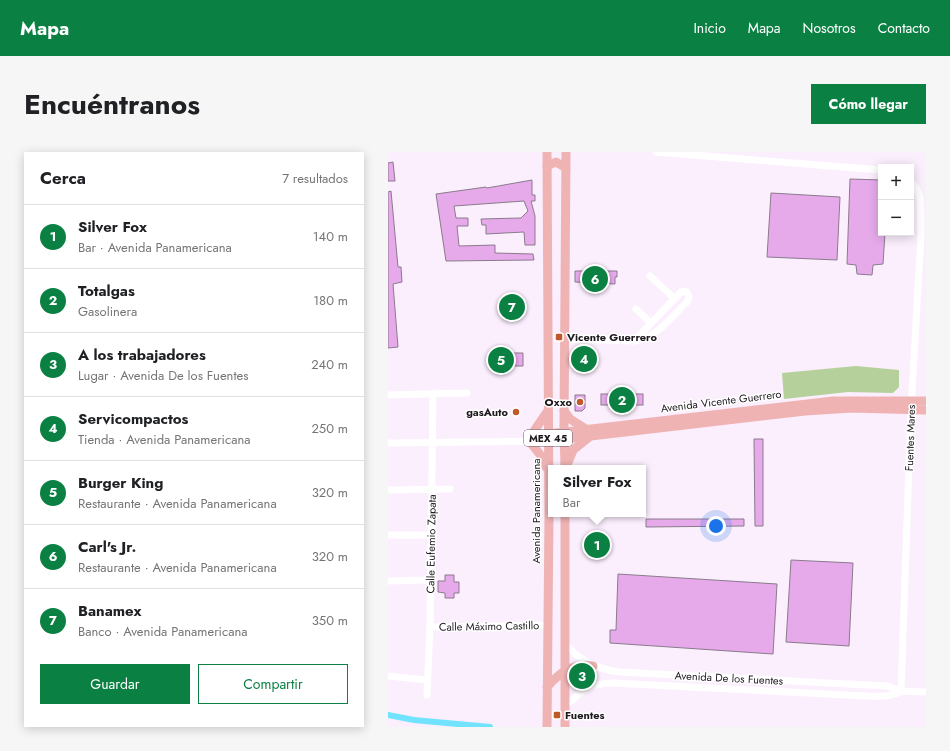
<!DOCTYPE html>
<html lang="es">
<meta charset="utf-8">
<style>
:root{--surface:#fff;--page:#f6f6f6;--text:#202124;--muted:#757577;--line:#e0e0e0;--accent:#0b8043}
body{margin:0;font-family:Jost,sans-serif;background:var(--page);color:var(--text)}
.controls{position:absolute;right:12px;top:12px;display:grid;overflow:hidden;border-radius:0px;box-shadow:0 2px 10px #0003}
.controls button{width:36px;height:36px;display:grid;place-items:center;padding:0;border:0;border-bottom:1px solid var(--line);background:var(--surface);color:var(--text);font:20px sans-serif}
.you{position:absolute;left:328px;top:374px;width:14px;height:14px;margin:-10px;border:3px solid #fff;border-radius:50%;background:#1a73e8;box-shadow:0 0 0 6px #1a73e833}
.badge{display:grid;place-items:center;width:26px;height:26px;border-radius:50%;background:var(--accent);color:#fff;font-size:13px;font-weight:700}
.pin{position:absolute;translate:-50% -50%;border:2px solid #fff;box-shadow:0 1px 4px #0006}
.popup{position:absolute;left:160px;top:313px;width:98px;height:52px;box-sizing:border-box;display:grid;place-content:center;border-radius:0px;background:var(--surface);filter:drop-shadow(0 1px 3px #0005);font-size:13px;white-space:nowrap;color:var(--muted)}
.popup b{font-size:15px;color:var(--text)}
.popup::after{content:'';position:absolute;left:50%;top:100%;margin-left:-8px;border:8px solid transparent;border-top-color:var(--surface)}
.list{margin:0;padding:0;list-style:none}
h2{display:flex;justify-content:space-between;align-items:center;height:52px;margin:0;padding:0 16px;font-size:17px}
h2 small{font-size:13px;font-weight:400;color:var(--muted)}
.list li{display:grid;grid-template-columns:26px 1fr auto;gap:12px;align-items:center;box-sizing:border-box;height:64px;padding:0 16px;border-top:1px solid var(--line)}
.list b{display:block;font-size:15px;white-space:nowrap}
.list p{margin:0;font-size:13px;white-space:nowrap;color:var(--muted)}
.list em{font-size:13px;font-style:normal;color:var(--muted)}
.actions{display:flex;gap:8px;padding:12px 16px}
.actions a{flex:1;padding:9px 0;border:1px solid var(--accent);border-radius:0px;text-align:center;font-size:14px;color:var(--accent)}
.actions .main{background:var(--accent);color:#fff}
.map{position:relative;flex:none;width:538px;height:575px;overflow:hidden;border-radius:0px}
header{display:flex;align-items:center;gap:24px;box-sizing:border-box;height:56px;padding:0 20px;background:var(--accent);color:#fff}
header strong{font-size:19px}
nav{display:flex;gap:22px;margin-inline-start:auto;font-size:14px}
.intro{display:flex;align-items:center;justify-content:space-between;box-sizing:border-box;height:96px;padding:0 24px}
h1{margin:0;font-size:28px}
.button{padding:10px 18px;border-radius:0px;background:var(--accent);color:#fff;font-size:14px;font-weight:700}
main{display:flex;gap:24px;padding:0 24px}
aside{flex:1;background:var(--surface);border-radius:0px;box-shadow:0 2px 10px #0003}
.map>svg:first-child{display:block}
.green{fill:#b6d09b}
.lines{fill:none;stroke-linecap:round;stroke-linejoin:round}
.canal{stroke:#72e3fe;stroke-width:6}
.building{fill:#e6aaeb;stroke:#8a7b8c}
.minor{stroke:#fff;stroke-width:7}
.major{stroke:#efb3b4;stroke-width:9}
.poi-dot{fill:#bf5929;stroke:#fff;stroke-width:1.5}
.labels{text-anchor:middle;dominant-baseline:central;stroke-width:3;stroke-linejoin:round;paint-order:stroke}
.shield{fill:#fff;stroke:#615d62;stroke-width:1}
.shield-label{font-size:10px;font-weight:bold;fill:#1d181e}
.poi-label{font-size:11px;font-weight:bold;fill:#1d181e;stroke:#fff;text-anchor:start}
.street-label{font-size:11px;fill:#1d181e;stroke:#fff}
</style>
<header>
<strong>Mapa</strong>
<nav><a>Inicio</a><a>Mapa</a><a>Nosotros</a><a>Contacto</a></nav>
</header>
<div class="intro"><h1>Encuéntranos</h1><a class="button">Cómo llegar</a></div>
<main>
<aside>
<h2>Cerca<small>7 resultados</small></h2>
<ul class="list">
<li><span class="badge">1</span><div><b>Silver Fox</b><p>Bar · Avenida Panamericana</p></div><em>140 m</em></li>
<li><span class="badge">2</span><div><b>Totalgas</b><p>Gasolinera</p></div><em>180 m</em></li>
<li><span class="badge">3</span><div><b>A los trabajadores</b><p>Lugar · Avenida De los Fuentes</p></div><em>240 m</em></li>
<li><span class="badge">4</span><div><b>Servicompactos</b><p>Tienda · Avenida Panamericana</p></div><em>250 m</em></li>
<li><span class="badge">5</span><div><b>Burger King</b><p>Restaurante · Avenida Panamericana</p></div><em>320 m</em></li>
<li><span class="badge">6</span><div><b>Carl's Jr.</b><p>Restaurante · Avenida Panamericana</p></div><em>320 m</em></li>
<li><span class="badge">7</span><div><b>Banamex</b><p>Banco · Avenida Panamericana</p></div><em>350 m</em></li>
</ul>
<div class="actions"><a class="main">Guardar</a><a>Compartir</a></div>
</aside>
<div class="map">
<svg width="538" height="575" viewBox="0 0 538 575">
<rect width="100%" height="100%" fill="#fbeefd"/>
<polygon class="green" points="468,214 511,218 511,235 505,241 460,240 396,247 394,221"/>
<g class="lines">
<polyline class="canal" points="0,563 26,568 102,575"/>
</g>
<g class="building">
<polygon points="5,10 7,29 0,29 0,11"/>
<polygon points="462,27 493,28 493,81 497,81 495,112 485,113 484,123 469,122 468,113 459,112"/>
<polygon points="144,28 144,43 147,43 147,49 143,49 147,64 147,93 137,93 136,80 98,82 98,73 94,73 93,67 133,66 140,59 136,49 66,54 68,66 80,66 80,74 69,74 71,94 107,93 107,101 145,102 146,108 58,109 48,42 98,35 99,36"/>
<polygon points="3,39 10,115 13,115 14,130 5,132 10,195 0,196 0,40"/>
<polygon points="383,41 452,45 449,108 379,105"/>
<polygon points="187,119 229,119 229,125 227,125 227,132 187,130"/>
<rect x="112" y="152" width="24" height="7"/>
<polygon points="125,201 135,201 135,214 101,214 101,202"/>
<rect x="213" y="242" width="42" height="11"/>
<polygon points="187,243 197,243 197,256 194,259 187,259"/>
<polygon points="366,287 375,287 375,374 367,374"/>
<polygon points="258,367 356,367 356,374 258,375"/>
<polygon points="403,408 465,411 461,494 398,490"/>
<polygon points="230,422 389,432 385,502 222,491 222,478 228,478"/>
<polygon points="57,423 66,423 66,430 71,430 71,441 66,441 66,446 57,446 57,441 50,440 50,429 57,429"/>
</g>
<g class="lines">
<g class="minor">
<polyline points="268,0 493,18"/>
<polyline points="262,124 286,146"/>
<polyline points="248,157 263,171"/>
<path d="M177,187L246,189C268,187 284,164 299,150L301,145L299,140L294,139L246,189"/>
<polyline points="0,243 79,241"/>
<polyline points="139,286 160,282"/>
<polyline points="0,291 160,289"/>
<polyline points="0,338 62,337"/>
<polyline points="0,383 43,383"/>
<polyline points="0,429 42,428"/>
<polyline points="42,475 159,473"/>
<path d="M177,491C192,510 209,517 232,520L499,534L513,539L538,540"/>
<polyline points="0,524 39,528"/>
<polyline points="513,539 523,257 533,84 532,45 528,35 523,31"/>
<polyline points="39,543 42,475 45,241"/>
<path d="M177,552C184,550 186,546 192,541C202,533 213,531 225,531L478,544C490,544 502,546 513,539"/>
</g>
<g class="major">
<polyline points="159,0 161,364 159,575"/>
<polyline points="159,14 168,10 178,16"/>
<polyline points="176,259 182,267 198,277"/>
<polyline points="160,282 445,249 538,249"/>
<polyline points="142,285 159,260"/>
<polyline points="160,289 417,259 464,256 538,258"/>
<polyline points="142,290 154,305 158,315"/>
<polyline points="179,313 185,298 200,286"/>
<polyline points="177,316 176,275 178,0"/>
<path d="M159,535C172,520 185,511 205,514"/>
<polyline points="177,575 177,362"/>
</g>
</g>
<g class="poi-dot">
<rect x="167" y="181" width="8" height="8" rx="2"/>
<circle cx="192" cy="250" r="4"/>
<circle cx="128" cy="260" r="4"/>
<rect x="165" y="559" width="8" height="8" rx="2"/>
</g>
<g class="labels">
<rect class="shield" x="136" y="278" width="48" height="16" rx="3"/>
<g class="shield-label">
<text x="160" y="286">MEX 45</text>
</g>
<g class="poi-label">
<text x="179" y="185">Vicente Guerrero</text>
<text x="184" y="250" text-anchor="end">Oxxo</text>
<text x="120" y="260" text-anchor="end">gasAuto</text>
<text x="177" y="563">Fuentes</text>
</g>
<g class="street-label">
<text transform="translate(333 249) rotate(-7)">Avenida Vicente Guerrero</text>
<text transform="translate(522 286) rotate(-88)">Fuentes Mares</text>
<text transform="translate(148 359) rotate(-90)">Avenida Panamericana</text>
<text transform="translate(43 392) rotate(-89)">Calle Eufemio Zapata</text>
<text transform="translate(101 474) rotate(-1)">Calle Máximo Castillo</text>
<text transform="translate(341 526) rotate(3)">Avenida De los Fuentes</text>
</g>
</g>
</svg>
<div class="controls">
<button>+</button>
<button>−</button>
</div>
<div class="you"></div>
<div class="pin badge" style="left:209px;top:393px">1</div>
<div class="popup"><b>Silver Fox</b>Bar</div>
<div class="pin badge" style="left:234px;top:248px">2</div>
<div class="pin badge" style="left:194px;top:524px">3</div>
<div class="pin badge" style="left:196px;top:207px">4</div>
<div class="pin badge" style="left:113px;top:208px">5</div>
<div class="pin badge" style="left:207px;top:127px">6</div>
<div class="pin badge" style="left:124px;top:155px">7</div>
</div>
</main>
